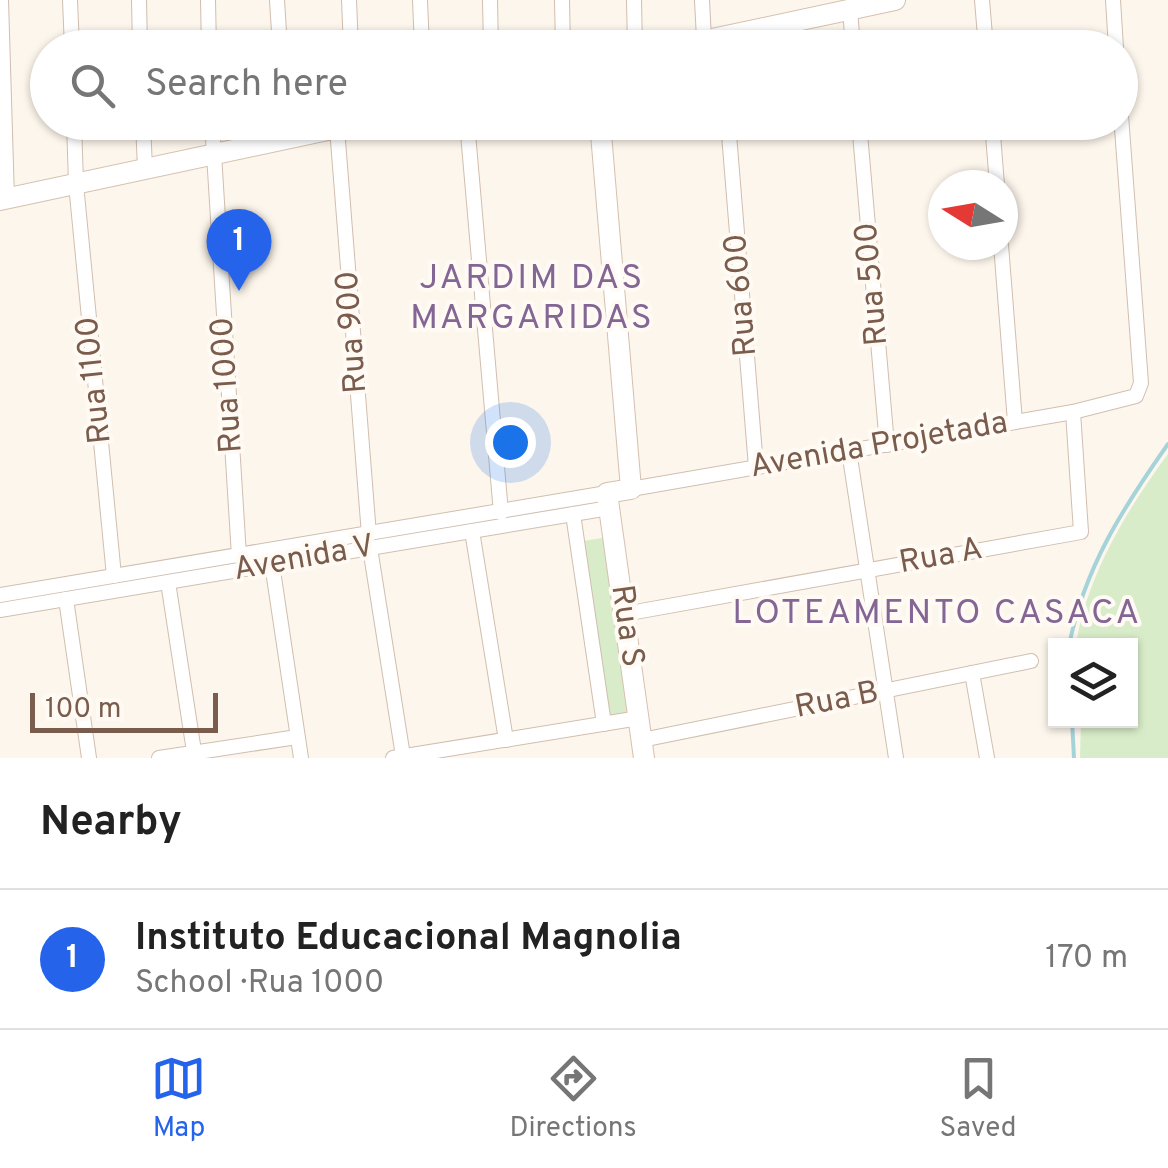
<!DOCTYPE html>
<meta charset="utf-8">
<style>
:root{--surface:#fff;--page:#f2f2f2;--text:#222;--muted:#767676;--line:#e0e0e0;--accent:#2563eb}
body{margin:0;font-family:Overpass,sans-serif;background:var(--page);color:var(--text)}
.controls{position:absolute;right:30px;bottom:30px;display:grid;overflow:hidden;border-radius:0px;box-shadow:0 2px 8px #0004}
.controls button{width:90px;height:90px;display:grid;place-items:center;padding:0;border:0;border-bottom:2px solid var(--line);background:var(--surface);color:var(--text);font:50px sans-serif}
.compass{position:absolute;left:928px;top:170px;width:90px;height:90px;border-radius:50%;background:var(--surface);box-shadow:0 2px 8px #0004;rotate:281deg}
.scale{position:absolute;left:30px;bottom:25px;width:188px;box-sizing:border-box;padding-left:10px;border:5px solid #7a5c4d;border-top:0;font-size:28px;line-height:35px;white-space:nowrap;color:#7a5c4d;-webkit-text-stroke:8px #fffaf3;paint-order:stroke}
.you{position:absolute;left:510px;top:442px;width:35px;height:35px;margin:-25px;border:8px solid #fff;border-radius:50%;background:#1a73e8;box-shadow:0 0 0 15px #1a73e833}
.badge{display:grid;place-items:center;width:65px;height:65px;border-radius:50%;background:var(--accent);color:#fff;font-size:32px;font-weight:700}
.pin{position:absolute;translate:-50% -82px;filter:drop-shadow(0 2px 5px #0008)}
.pin::after{content:'';position:absolute;top:52px;width:35px;height:30px;background:inherit;clip-path:polygon(0 0,100% 0,50% 100%)}
.list{margin:0;padding:0;list-style:none}
h2{display:flex;justify-content:space-between;align-items:center;height:130px;margin:0;padding:0 40px;font-size:42px}
h2 small{font-size:32px;font-weight:400;color:var(--muted)}
.list li{display:grid;grid-template-columns:65px 1fr auto;gap:30px;align-items:center;box-sizing:border-box;height:140px;padding:0 40px;border-top:2px solid var(--line)}
.list b{display:block;font-size:38px;white-space:nowrap}
.list p{margin:0;font-size:32px;white-space:nowrap;color:var(--muted)}
.list em{font-size:32px;font-style:normal;color:var(--muted)}
.icon{flex:none;width:55px;height:55px;fill:none;stroke:currentColor;stroke-width:2;stroke-linecap:round;stroke-linejoin:round}
.map{position:relative;flex:none;width:1168px;height:758px;overflow:hidden}
.search{position:absolute;background:var(--surface);box-shadow:0 2px 8px #0004;left:30px;right:30px;top:30px;height:110px;display:flex;align-items:center;gap:25px;box-sizing:border-box;padding:0 35px;border-radius:55px;color:var(--muted);font-size:38px}
.sheet{height:270px;background:var(--surface)}
nav{display:flex;justify-content:space-around;align-items:center;box-sizing:border-box;height:140px;border-top:2px solid var(--line);background:var(--surface);font-size:28px;color:var(--muted)}
nav a{display:grid;justify-items:center;gap:5px}
nav .on{color:var(--accent)}
.map>svg:first-child{display:block}
.green{fill:#d8ecc9}
.lines{fill:none;stroke-linecap:round;stroke-linejoin:round}
.stream{stroke:#a5d3da;stroke-width:4}
.street-casing{stroke:#d1beb0;stroke-width:16}
.secondary-casing{stroke:#d6c0b0;stroke-width:22}
.street{stroke:#fff;stroke-width:14}
.secondary{stroke:#fff;stroke-width:20}
.labels{text-anchor:middle;dominant-baseline:central;stroke-width:8;stroke-linejoin:round;paint-order:stroke}
.street-label{font-size:32px;fill:#7a5c4d;stroke:#fffaf3}
.neighbourhood-label{font-size:35px;letter-spacing:2.5px;fill:#846695;stroke:#fffaf3}
</style>
<div class="map">
<svg width="1168" height="758" viewBox="0 0 1168 758">
<rect width="100%" height="100%" fill="#fdf6ec"/>
<g class="green">
<path d="M1168,454V758H1080L1081,721L1130,720V646L1076,645C1086,578 1127,509 1168,454Z"/>
<polygon points="609,537 634,713 610,716 583,541"/>
</g>
<g class="lines">
<g class="stream">
<path d="M1069,646C1084,568 1123,508 1168,444"/>
<polyline points="1072,720 1074,758"/>
</g>
<g class="street-casing">
<g id="street">
<polyline points="1,0 7,199"/>
<polyline points="70,0 72,48"/>
<polyline points="139,0 140,48"/>
<polyline points="208,0 209,48"/>
<polyline points="277,0 280,48"/>
<polyline points="349,0 351,48"/>
<polyline points="420,0 422,48"/>
<polyline points="490,0 491,48"/>
<polyline points="562,0 563,48"/>
<polyline points="634,0 635,48"/>
<polyline points="702,0 704,39"/>
<polyline points="982,0 986,48"/>
<polyline points="1113,0 1116,48"/>
<polyline points="850,9 853,48"/>
<polyline points="74,122 76,184 114,576"/>
<polyline points="143,122 145,169"/>
<polyline points="212,122 239,556"/>
<polyline points="467,122 501,513"/>
<polyline points="728,122 756,467"/>
<polyline points="859,122 887,445"/>
<polyline points="992,122 997,185"/>
<polyline points="337,128 369,535"/>
<polyline points="1001,245 1015,422"/>
<polyline points="849,451 896,758"/>
<polyline points="631,489 1073,412 1136,396 1141,383 1120,102"/>
<polyline points="573,514 604,724"/>
<polyline points="472,531 506,740"/>
<polyline points="370,548 403,756"/>
<polyline points="272,564 301,758"/>
<polyline points="168,582 195,758"/>
<polyline points="0,595 607,493"/>
<polyline points="66,599 89,758"/>
<polyline points="0,610 609,508"/>
<polyline points="624,614 1081,532 1073,412"/>
<polyline points="972,673 987,758"/>
<polyline points="642,740 1031,661"/>
<polyline points="159,758 297,737"/>
<polyline points="393,758 639,718"/>
</g>
</g>
<g class="secondary-casing">
<g id="secondary">
<polyline points="670,48 895,0"/>
<polyline points="600,122 631,489 607,493 644,758"/>
<polyline points="0,200 365,122"/>
</g>
</g>
<use href="#street" class="street"/>
<use href="#secondary" class="secondary"/>
</g>
<g class="labels">
<g class="street-label">
<text transform="translate(873 284) rotate(-95)">Rua 500</text>
<text transform="translate(742 295) rotate(-95)">Rua 600</text>
<text transform="translate(353 332) rotate(-94)">Rua 900</text>
<text transform="translate(95 380) rotate(-96)">Rua 1100</text>
<text transform="translate(228 385) rotate(-94)">Rua 1000</text>
<text transform="translate(879 446) rotate(-10)">Avenida Projetada</text>
<text transform="translate(941 557) rotate(-10)">Rua A</text>
<text transform="translate(304 559) rotate(-10)">Avenida V</text>
<text transform="translate(626 626) rotate(82)">Rua S</text>
<text transform="translate(837 701) rotate(-11)">Rua B</text>
</g>
<g class="neighbourhood-label">
<text x="532" y="279">JARDIM DAS<tspan x="532" dy="40">MARGARIDAS</tspan></text>
<text x="937" y="614">LOTEAMENTO CASACA</text>
</g>
</g>
</svg>
<div class="controls">
<button><svg class="icon" aria-label="layers" viewBox="0 0 24 24"><path d="M12 4l9 5-9 5-9-5zM3 14l9 5 9-5"/></svg></button>
</div>
<svg class="compass" viewBox="-18 -18 36 36"><path d="M0-13l5 13h-10z" fill="#e53935"/><path d="M0 13l5-13h-10z" fill="#767676"/></svg>
<div class="scale">100 m</div>
<div class="you"></div>
<div class="pin badge" style="left:239px;top:291px">1</div>
<div class="search"><svg class="icon" aria-label="search" viewBox="0 0 24 24"><circle cx="10" cy="10" r="6"/><path d="M15 15l6 6"/></svg>Search here</div>
</div>
<section class="sheet">
<h2>Nearby<small></small></h2>
<ul class="list">
<li><span class="badge">1</span><div><b>Instituto Educacional Magnolia</b><p>School · Rua 1000</p></div><em>170 m</em></li>
</ul>
</section>
<nav>
<a class="on"><svg class="icon" aria-label="map" viewBox="0 0 24 24"><path d="M3 6l6-2 6 2 6-2v14l-6 2-6-2-6 2zM9 4v14M15 6v14"/></svg>Map</a>
<a><svg class="icon" aria-label="directions" viewBox="0 0 24 24"><path d="M12 3l9 9-9 9-9-9zM9 14v-3h6M13 9l2 2-2 2"/></svg>Directions</a>
<a><svg class="icon" aria-label="saved" viewBox="0 0 24 24"><path d="M7 4h10v16l-5-4-5 4z"/></svg>Saved</a>
</nav>
